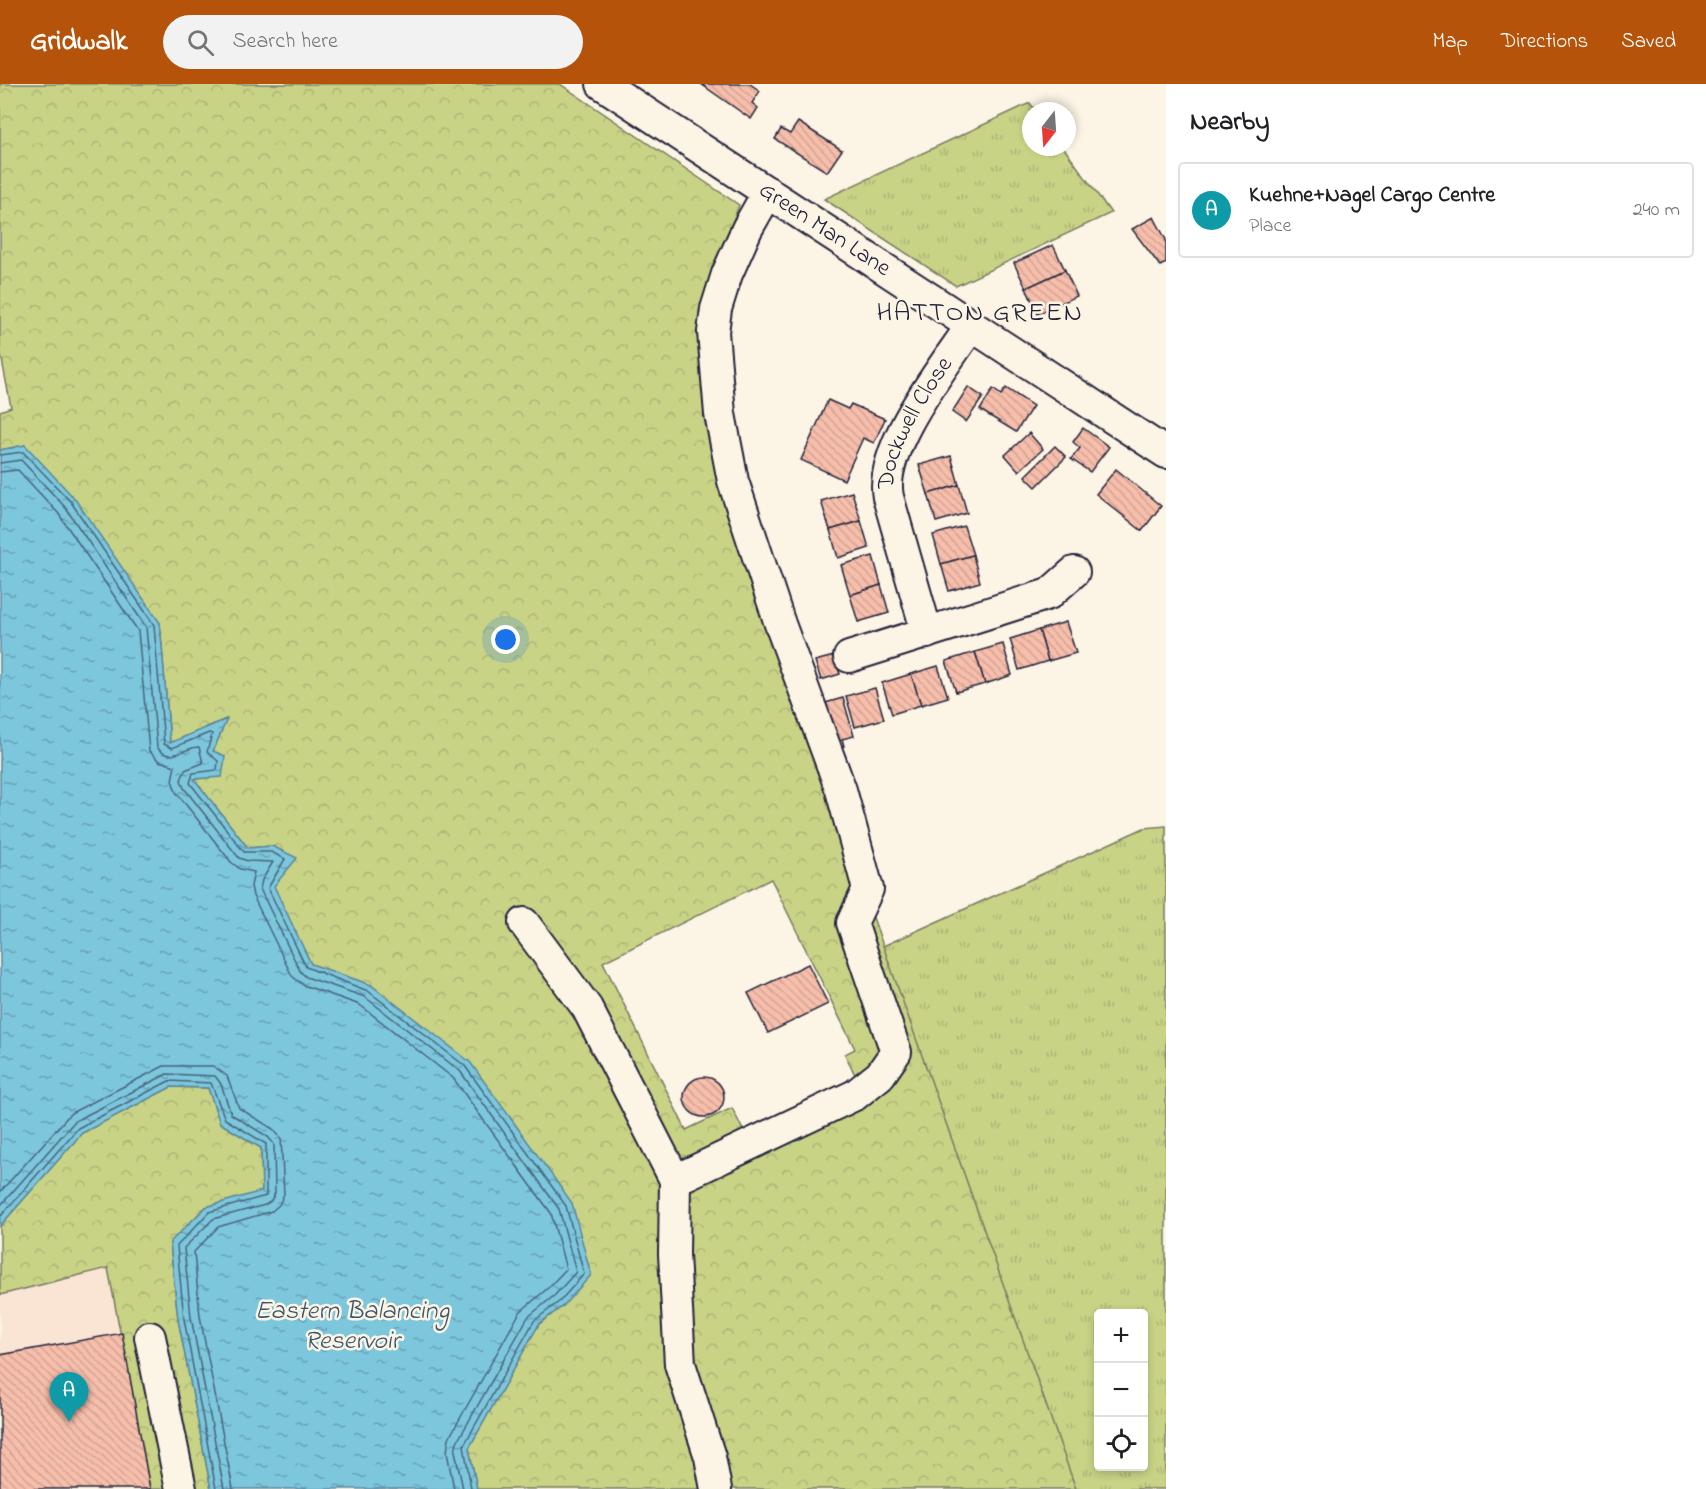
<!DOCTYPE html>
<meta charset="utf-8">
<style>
:root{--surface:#fff;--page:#f2f2f2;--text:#202124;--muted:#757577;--line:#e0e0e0;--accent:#b45309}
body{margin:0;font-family:"Indie Flower",sans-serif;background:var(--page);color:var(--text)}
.controls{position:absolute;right:18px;bottom:18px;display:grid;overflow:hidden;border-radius:6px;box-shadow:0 3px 9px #0003}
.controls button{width:54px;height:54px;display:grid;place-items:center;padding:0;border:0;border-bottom:2px solid var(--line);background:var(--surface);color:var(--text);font:30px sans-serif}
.compass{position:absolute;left:1022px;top:18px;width:54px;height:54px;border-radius:50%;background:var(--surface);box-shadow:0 3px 9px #0003;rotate:197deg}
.you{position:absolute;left:506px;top:556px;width:21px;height:21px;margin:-15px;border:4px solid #fff;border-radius:50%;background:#1a73e8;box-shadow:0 0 0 9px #1a73e833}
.badge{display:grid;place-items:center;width:39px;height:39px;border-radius:50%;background:var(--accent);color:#fff;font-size:20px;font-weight:700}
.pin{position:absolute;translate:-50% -50px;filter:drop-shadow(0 2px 3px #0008)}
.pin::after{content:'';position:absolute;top:32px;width:21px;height:18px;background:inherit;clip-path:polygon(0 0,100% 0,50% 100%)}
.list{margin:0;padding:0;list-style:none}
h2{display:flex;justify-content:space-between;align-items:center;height:78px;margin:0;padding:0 24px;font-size:26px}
h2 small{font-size:20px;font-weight:400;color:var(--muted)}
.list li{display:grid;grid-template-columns:39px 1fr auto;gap:18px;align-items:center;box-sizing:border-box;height:96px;margin:0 12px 12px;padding:0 12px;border:2px solid var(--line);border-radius:6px}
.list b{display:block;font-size:22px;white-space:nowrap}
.list p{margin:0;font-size:20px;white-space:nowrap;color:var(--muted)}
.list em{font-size:20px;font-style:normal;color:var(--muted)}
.icon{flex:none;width:33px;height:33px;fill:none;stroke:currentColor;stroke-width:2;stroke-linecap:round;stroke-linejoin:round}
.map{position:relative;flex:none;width:1166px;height:1405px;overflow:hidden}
header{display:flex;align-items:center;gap:36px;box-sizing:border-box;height:84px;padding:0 30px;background:var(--accent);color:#fff}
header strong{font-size:28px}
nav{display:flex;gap:33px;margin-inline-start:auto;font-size:21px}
.search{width:420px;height:54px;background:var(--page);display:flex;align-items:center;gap:15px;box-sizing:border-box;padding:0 21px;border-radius:33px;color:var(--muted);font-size:22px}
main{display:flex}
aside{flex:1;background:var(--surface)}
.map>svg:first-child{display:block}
.built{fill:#fae4d4}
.grass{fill:url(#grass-tufts);stroke:#757a60;stroke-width:1.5;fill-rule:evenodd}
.forest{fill:url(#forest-crowns);stroke:#757a60;stroke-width:1.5;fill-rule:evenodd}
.water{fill:url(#water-ripples);stroke:#59859c;stroke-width:1.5}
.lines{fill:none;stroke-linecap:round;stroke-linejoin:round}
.shore{stroke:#46647c;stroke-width:1.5}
.building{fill:url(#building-back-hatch);stroke:#22223b;stroke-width:1.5}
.minor-casing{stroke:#22223b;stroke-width:34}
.minor{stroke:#fcf5e5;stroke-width:30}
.labels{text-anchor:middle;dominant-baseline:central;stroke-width:5;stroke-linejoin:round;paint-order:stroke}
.street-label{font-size:24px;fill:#22223b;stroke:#fcf5e5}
.water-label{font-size:26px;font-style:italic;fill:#3d546c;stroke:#fcf5e5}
.quarter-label{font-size:27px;letter-spacing:1.5px;fill:#22223b;stroke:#fcf5e5}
</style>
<header>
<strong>Gridwalk</strong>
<div class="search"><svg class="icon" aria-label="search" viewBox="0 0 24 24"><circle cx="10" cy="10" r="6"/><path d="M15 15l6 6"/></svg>Search here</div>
<nav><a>Map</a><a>Directions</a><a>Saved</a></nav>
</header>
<main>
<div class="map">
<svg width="1166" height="1405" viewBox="0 0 1166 1405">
<defs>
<pattern id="grass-tufts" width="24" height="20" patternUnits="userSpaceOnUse" patternTransform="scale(1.5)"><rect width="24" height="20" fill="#c8d386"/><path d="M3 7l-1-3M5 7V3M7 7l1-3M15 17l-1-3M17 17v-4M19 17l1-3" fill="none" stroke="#acb575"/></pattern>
<pattern id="forest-crowns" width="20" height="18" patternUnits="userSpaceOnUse" patternTransform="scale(1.5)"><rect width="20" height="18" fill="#c8d386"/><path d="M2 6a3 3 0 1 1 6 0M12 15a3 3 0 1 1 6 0" fill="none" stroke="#acb575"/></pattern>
<pattern id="water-ripples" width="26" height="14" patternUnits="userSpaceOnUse" patternTransform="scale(1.5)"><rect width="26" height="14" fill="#7dc7dd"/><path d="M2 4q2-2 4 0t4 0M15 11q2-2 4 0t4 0" fill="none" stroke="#66a1b4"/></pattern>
<pattern id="building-back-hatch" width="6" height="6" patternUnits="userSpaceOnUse" patternTransform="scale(1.5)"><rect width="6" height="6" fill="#f6beab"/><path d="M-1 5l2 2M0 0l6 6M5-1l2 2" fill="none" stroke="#d3a394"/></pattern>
</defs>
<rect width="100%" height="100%" fill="#fcf5e5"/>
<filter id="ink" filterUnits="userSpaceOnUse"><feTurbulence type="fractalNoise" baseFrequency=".0167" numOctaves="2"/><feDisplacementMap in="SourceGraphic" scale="12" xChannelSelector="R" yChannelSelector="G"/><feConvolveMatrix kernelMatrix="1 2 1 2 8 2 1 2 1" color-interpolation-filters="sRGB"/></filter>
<g filter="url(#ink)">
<polygon class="built" points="108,1184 150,1405 0,1405 0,1211"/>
<g class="grass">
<polygon points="1030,19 1036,27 1031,27 1031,63 1063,63 1111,129 956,202 824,115"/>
<path d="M1166,742V1405H1075L881,863L1144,744ZM1098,1230H1144V1382H1098Z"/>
</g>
<g class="forest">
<path d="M0,0H560L739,121L699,228L707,319L719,400L1076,1405H477L469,1364L539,1240L564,1221L371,901L311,880L273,802L296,774L272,762L248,764L193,694L213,668L226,635L170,659L160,539L25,361L0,366V327L11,323L0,266ZM771,795L855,965L845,970L856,993L744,1048L732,1024L686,1046L603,878Z"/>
<polygon points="171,1003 208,1004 220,1039 261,1064 262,1108 206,1123 170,1159 178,1235 211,1405 150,1405 108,1184 0,1211 0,1142 82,1049"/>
</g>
<polygon class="water" points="25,361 75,415 160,539 170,659 227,635 213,667 225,672 222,693 194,695 248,764 272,762 297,774 274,802 311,880 371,901 470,978 572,1119 591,1191 564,1221 539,1240 469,1364 477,1405 211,1405 178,1235 170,1158 206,1123 262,1107 261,1064 220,1039 208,1004 171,1003 82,1049 0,1142 0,366"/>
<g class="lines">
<g class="shore">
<polyline points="0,371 23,368 71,418 154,541 164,660 172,664 209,649 212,650 207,668 218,677 217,686 193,689 190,699 244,768 271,768 285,775 268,804 306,883 368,907 465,982 566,1122 584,1190 560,1217 534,1237 464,1361 471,1405"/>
<path d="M0,379L21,376L65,423L146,543L157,663C170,681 184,663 199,663L203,679L185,686L181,696L184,704L239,774L248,777L273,778L262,796L260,805L300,887L306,893L365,913L460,987L559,1125L576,1188L555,1211L528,1233L457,1358L455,1367L463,1405"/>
<polyline points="0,388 18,386 58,429 138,547 149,667 159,677 175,682 172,696 176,708 231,778 240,785 254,788 251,802 253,812 292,892 303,901 360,921 453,994 551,1129 566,1185 548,1204 520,1228 449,1354 447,1368 454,1405"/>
<polyline points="0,1108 71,1029 164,982 213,982 227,992 239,1024 273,1045 281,1054 284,1110 279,1121 272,1127 218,1143 194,1168 200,1232 233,1405"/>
<polyline points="0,1122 75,1037 167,990 215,992 221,1000 231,1030 268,1053 274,1060 275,1109 271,1117 265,1121 213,1135 184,1164 191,1233 224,1405"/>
<polyline points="0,1133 78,1044 169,997 211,999 225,1035 266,1060 266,1112 209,1128 177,1162 184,1235 216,1405"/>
</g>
</g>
<g class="building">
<polygon points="701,0 750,0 760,7 752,19 758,24 751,35"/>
<polygon points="798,38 842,66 827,88 775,55 781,45 790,50"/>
<polygon points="1154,133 1166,156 1166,179 1160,182 1132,145"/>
<polygon points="1053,161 1065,186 1026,204 1014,179"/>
<polygon points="1065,186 1077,212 1038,230 1026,204"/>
<polygon points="968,303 983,313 966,338 952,328"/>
<polygon points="1006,304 1033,322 1016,348 980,326 993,305 1001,311"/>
<polygon points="828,316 848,325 851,320 885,335 874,359 863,354 844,396 801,376"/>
<polygon points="1083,344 1109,363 1090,388 1071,375 1080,364 1073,358"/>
<polygon points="1029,349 1043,365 1019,387 1005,371"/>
<polygon points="1055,362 1066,373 1036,403 1025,392"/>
<polygon points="951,372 959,401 928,410 919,381"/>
<polygon points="1116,385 1161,422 1142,447 1096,410"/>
<polygon points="959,401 967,429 936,438 928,410"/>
<polygon points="852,408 861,437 830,446 821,417"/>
<polygon points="861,437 869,464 838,474 830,446"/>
<polygon points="964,442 973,471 941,480 933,451"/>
<polygon points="973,471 980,498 949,507 941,480"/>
<polygon points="873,472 881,501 850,511 841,481"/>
<polygon points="881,501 889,529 858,538 850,511"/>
<polygon points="1066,538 1076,569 1048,577 1039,546"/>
<polygon points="1039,546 1048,577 1019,586 1010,555"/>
<polygon points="1003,560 1012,591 985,600 975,568"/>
<polygon points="975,568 985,600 956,608 946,577"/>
<polygon points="834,572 840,590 821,596 815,577"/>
<polygon points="938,582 948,613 921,621 911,590"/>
<polygon points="911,590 921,621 892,630 882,599"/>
<polygon points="875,604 884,635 855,643 846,612"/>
<polygon points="843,614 854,652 842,655 844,662 831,666 818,621"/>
<polygon points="808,880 828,920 768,949 748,909"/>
<circle cx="704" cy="1013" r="20"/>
<polygon points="122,1249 150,1405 0,1405 0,1271"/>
</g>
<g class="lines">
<g class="minor-casing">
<g id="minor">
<path id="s1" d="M602,0L1166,369"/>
<path id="s2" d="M927,549L888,413C878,364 944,283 971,242"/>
<polyline points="849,573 1049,510 1074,488"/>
<polyline points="524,839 587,924 675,1096 674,1170 680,1280 710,1373 716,1405"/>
<polyline points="675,1096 855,1011 880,991 896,968 852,839 868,805 841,706 780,540 733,397 720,330 713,248 716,225 727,190 747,145 768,108"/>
<polyline points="150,1253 181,1405"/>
</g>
</g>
<use href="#minor" class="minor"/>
</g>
</g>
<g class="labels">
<g class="street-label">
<text stroke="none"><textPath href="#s1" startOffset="266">Green Man Lane</textPath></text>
<text stroke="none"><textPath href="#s2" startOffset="222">Dockwell Close</textPath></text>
</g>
<g class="water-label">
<text x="352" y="1228">Eastern Balancing<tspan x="352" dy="30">Reservoir</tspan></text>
</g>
<g class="quarter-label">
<text x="980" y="229">HATTON GREEN</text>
</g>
</g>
</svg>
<div class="controls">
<button>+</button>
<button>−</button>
<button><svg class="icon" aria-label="locate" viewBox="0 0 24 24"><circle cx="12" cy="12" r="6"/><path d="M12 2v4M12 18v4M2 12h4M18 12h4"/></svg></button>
</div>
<svg class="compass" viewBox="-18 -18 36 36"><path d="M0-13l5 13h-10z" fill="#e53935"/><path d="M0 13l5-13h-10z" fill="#757577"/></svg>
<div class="you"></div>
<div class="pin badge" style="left:69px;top:1338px;background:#0f9aa8">A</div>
</div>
<aside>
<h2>Nearby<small></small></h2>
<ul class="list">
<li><span class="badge" style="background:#0f9aa8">A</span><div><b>Kuehne+Nagel Cargo Centre</b><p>Place</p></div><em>240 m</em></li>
</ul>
</aside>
</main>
